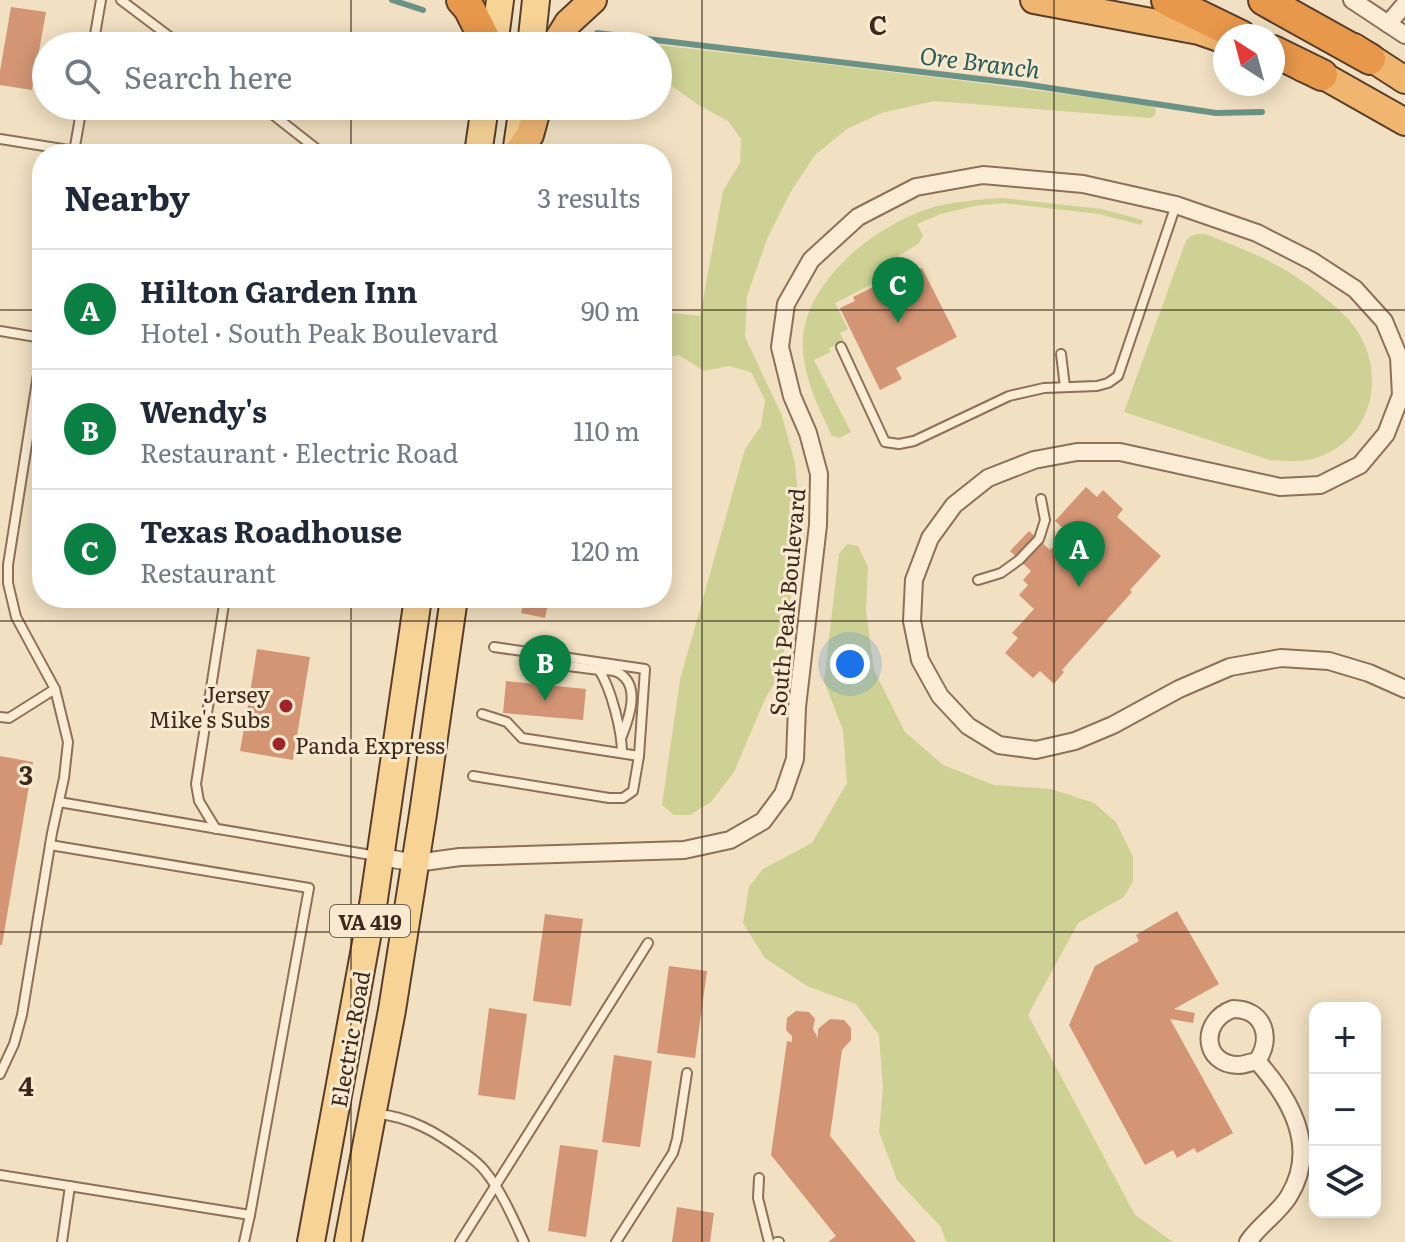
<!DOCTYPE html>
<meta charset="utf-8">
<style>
:root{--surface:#fff;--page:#f2f2f3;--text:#1f2937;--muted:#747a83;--line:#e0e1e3;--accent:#0b8043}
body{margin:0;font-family:Literata,serif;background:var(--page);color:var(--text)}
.controls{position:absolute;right:24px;bottom:24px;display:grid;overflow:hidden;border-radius:16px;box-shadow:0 4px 20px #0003}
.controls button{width:72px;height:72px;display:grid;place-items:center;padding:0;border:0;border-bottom:2px solid var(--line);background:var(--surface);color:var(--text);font:40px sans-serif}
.compass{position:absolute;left:1213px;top:24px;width:72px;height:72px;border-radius:50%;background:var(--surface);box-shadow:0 4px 20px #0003;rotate:324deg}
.you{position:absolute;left:850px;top:664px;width:28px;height:28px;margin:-20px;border:6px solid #fff;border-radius:50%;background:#1a73e8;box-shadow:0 0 0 12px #1a73e833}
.badge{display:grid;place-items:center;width:52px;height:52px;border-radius:50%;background:var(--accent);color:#fff;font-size:26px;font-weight:700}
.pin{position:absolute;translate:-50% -66px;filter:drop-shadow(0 2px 4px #0008)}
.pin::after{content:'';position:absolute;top:42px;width:28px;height:24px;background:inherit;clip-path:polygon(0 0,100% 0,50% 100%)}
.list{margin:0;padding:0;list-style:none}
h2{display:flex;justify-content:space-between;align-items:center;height:104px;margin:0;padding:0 32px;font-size:34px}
h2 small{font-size:26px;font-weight:400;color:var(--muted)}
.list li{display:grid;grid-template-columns:52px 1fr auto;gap:24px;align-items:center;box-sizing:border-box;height:120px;padding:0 32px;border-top:2px solid var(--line)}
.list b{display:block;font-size:30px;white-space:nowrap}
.list p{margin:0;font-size:26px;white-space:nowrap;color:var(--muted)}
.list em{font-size:26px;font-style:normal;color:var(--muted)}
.icon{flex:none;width:44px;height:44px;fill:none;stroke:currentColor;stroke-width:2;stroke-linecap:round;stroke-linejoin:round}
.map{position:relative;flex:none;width:1405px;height:1242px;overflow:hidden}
.search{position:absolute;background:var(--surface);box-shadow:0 4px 20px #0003;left:32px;top:32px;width:640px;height:88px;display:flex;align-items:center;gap:20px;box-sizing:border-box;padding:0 28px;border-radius:44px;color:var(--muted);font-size:30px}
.panel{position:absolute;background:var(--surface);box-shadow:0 4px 20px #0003;left:32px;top:144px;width:640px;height:464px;border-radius:32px}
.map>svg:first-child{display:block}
.green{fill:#cdd194}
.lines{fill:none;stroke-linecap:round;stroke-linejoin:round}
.stream{stroke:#6a9286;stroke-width:6}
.building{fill:#d39574}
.service-casing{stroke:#8d7057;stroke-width:12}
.minor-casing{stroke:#8d7057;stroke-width:20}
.primary-casing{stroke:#5a3e2b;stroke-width:30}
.trunk-casing{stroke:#5a3e2b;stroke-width:30}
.motorway-casing{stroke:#5a3e2b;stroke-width:34}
.service{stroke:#fbedd5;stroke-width:8}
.minor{stroke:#fbedd5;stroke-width:16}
.primary{stroke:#f8d396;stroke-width:26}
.trunk{stroke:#f0b670;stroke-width:26}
.motorway{stroke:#e8984b;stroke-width:30}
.grid{fill:none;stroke:#3b291c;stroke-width:2;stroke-opacity:0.55}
.poi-dot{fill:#a1222b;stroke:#f8ead1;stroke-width:3}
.labels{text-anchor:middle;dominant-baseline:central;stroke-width:6;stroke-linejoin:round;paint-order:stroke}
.shield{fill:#f8ead1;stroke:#746352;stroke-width:2}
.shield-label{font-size:20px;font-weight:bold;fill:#3b291c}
.street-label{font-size:22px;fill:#3b291c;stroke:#f8ead1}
.poi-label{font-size:22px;fill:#3b291c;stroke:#f8ead1;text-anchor:end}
.water-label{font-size:24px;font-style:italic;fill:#2a5c56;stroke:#f8ead1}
.grid-label{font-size:26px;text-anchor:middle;font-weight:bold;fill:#3b291c;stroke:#f8ead1;stroke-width:6;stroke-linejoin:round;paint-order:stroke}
</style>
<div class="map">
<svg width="1405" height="1242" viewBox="0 0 1405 1242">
<rect width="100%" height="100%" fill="#f1e0c1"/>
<g class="green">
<path d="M657,45C821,63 985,83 1148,105L1155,108L1156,112L1154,116L1150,118L934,101L881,113L847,129L815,155L790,193L767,239L747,296L745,337L782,416L795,463L799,508L794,572L781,673L765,699L734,772L711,802L690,815H674L662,805L680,680L745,449L761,426L765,400L751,372L729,366L704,371L679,355L662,358V312L700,316L723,191L740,163L741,139L728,121L697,104L658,76Z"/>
<path d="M1003,198L1101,209L1143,220L1141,225L1099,214L1003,203L974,206L941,214L917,224L923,236L918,244L883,265L888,276L835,303L848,329L840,333L844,341L829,348L831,352L814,360L851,432L839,438L832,436C819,408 805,381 803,350C798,282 883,218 942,205C962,201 983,199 1003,198Z"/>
<path d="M1197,234H1206C1229,244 1253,252 1274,264C1295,274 1333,302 1348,319C1388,363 1378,435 1319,457C1303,463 1287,461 1270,460L1124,412L1185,243L1189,237Z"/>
<polygon points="847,544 858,546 868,567 866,611 874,670 905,732 943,765 994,785 1051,789 1094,803 1116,822 1133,857 1133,881 1124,897 1078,923 1028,1015 1135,1215 1173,1242 946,1242 941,1227 897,1180 879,1132 883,1088 879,1035 856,1004 807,986 765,958 743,923 749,887 763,869 812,843 847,783 843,730 824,681 839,554"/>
</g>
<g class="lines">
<g class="stream">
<polyline points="392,0 423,10"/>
<polyline points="597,33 1023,84 1216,113 1262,112"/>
</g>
</g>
<g class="building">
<polygon points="11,7 46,12 32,90 0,85 0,71"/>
<polygon points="922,268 957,337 896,368 902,379 880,390 840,308 855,301 853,297 891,278 893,282"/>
<polygon points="1086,487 1097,497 1103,490 1123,509 1117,517 1161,556 1130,590 1132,592 1062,670 1064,672 1054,684 1040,671 1033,678 1005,653 1018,638 1012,633 1034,609 1019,595 1028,585 1023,580 1031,571 1010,551 1029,531 1050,550 1058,542 1066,549 1073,541 1086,552 1095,543 1093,542 1087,550 1055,521"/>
<polygon points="525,598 549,598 545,618 521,613"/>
<polygon points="257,649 310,657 293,760 240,751 244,728 237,727 239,717 246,718"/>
<polygon points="506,681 586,689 583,720 503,713"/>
<polygon points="0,756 33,762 2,945 0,945"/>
<polygon points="1177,911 1219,984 1174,1009 1195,1013 1193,1023 1170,1019 1233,1133 1197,1153 1194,1148 1177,1158 1173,1150 1145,1165 1069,1025 1095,966 1139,941 1136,935"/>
<polygon points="545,914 583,919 571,1006 533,1001"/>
<polygon points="669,966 707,971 695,1058 657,1053"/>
<polygon points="489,1008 527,1014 515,1100 478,1095"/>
<polygon points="796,1011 809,1012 815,1019 813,1029 818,1038 818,1029 830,1019 844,1020 851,1028 851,1040 842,1050 830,1136 916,1242 828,1242 836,1236 771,1155 787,1041 792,1042 792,1036 786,1030 787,1018"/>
<polygon points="614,1055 652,1061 640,1147 602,1142"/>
<polygon points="560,1145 598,1150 586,1237 548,1231"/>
<polygon points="677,1207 714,1213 710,1242 672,1242"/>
</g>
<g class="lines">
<g class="service-casing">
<g id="service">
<polyline points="121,0 182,46"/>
<polyline points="93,46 101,0"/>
<polyline points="262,106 323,154"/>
<polyline points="0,139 75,151"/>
<polyline points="74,152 82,106"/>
<polyline points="0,331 42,338"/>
<polyline points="841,347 885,442 899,444 914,441 1009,396 1044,388 1097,386 1108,383 1118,376 1176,205"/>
<polyline points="1061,354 1065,387"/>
<polyline points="978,580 1001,573 1019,560 1039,539 1045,520 1041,499"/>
<path d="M547,655L553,664L599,670C611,688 622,731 622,753"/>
<path d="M599,670C605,670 614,670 619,673C641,686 629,718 622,736"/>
<polyline points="482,714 507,722 522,738 639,756 645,669 494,647"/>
<polyline points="0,717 9,718 55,689"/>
<polyline points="473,776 609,798 623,798 633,791 639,756"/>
<polyline points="59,802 377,856"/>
<polyline points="216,829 199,801 196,784 225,598"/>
<polyline points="0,1074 14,1044 22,1015 52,833 64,778 68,742 55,689 16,617 8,583 8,565 42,349"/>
<path d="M378,1114C410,1117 436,1132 462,1151C470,1157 479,1163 485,1171C502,1192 513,1218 524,1242"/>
<polyline points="0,1175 250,1215 309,888 50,845"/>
<polyline points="759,1178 758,1198 769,1242"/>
<polyline points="62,1242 70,1186"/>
<polyline points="244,1242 250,1215"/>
<polyline points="460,1242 648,943"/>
<polyline points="616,1242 673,1153 677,1139 687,1073"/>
<polyline points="777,1242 779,1242"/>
</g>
</g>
<g class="minor-casing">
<g id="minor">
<polyline points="1352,0 1405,35"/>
<polyline points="1388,24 1405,4"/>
<polyline points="381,857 416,863 460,857 684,850 730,840 763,821 783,794 795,759 797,707 818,525 819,474 808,433 792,396 780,347 786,304 811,260 858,217 916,187 983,175 1083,184 1176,205 1257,233 1312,261 1355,289 1384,321 1399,357 1401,395 1386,434 1360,465 1320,485 1280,487 1120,452 1077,452 1034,460 988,478 954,505 930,538 914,580 912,621 920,660 940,696 968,726 999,745 1036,750 1075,741 1113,725 1179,689 1230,667 1281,658 1329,661 1369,673 1405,689"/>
<path d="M1233,1009C1264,1009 1273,1038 1257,1061C1251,1062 1244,1065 1238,1065C1203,1065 1199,1021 1233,1009Z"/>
<path d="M1248,1242C1259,1225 1279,1213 1289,1196C1319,1147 1290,1098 1257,1061"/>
</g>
</g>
<g class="primary-casing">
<g id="primary">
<polyline points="494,46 500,0"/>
<polyline points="531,46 536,0"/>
<polyline points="478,154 485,106"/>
<polyline points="516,154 523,106"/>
<polyline points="311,1242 374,899 418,598"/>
<polyline points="348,1242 392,1010 423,814 454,598"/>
</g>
</g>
<g class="trunk-casing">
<g id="trunk">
<polyline points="1034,0 1199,31 1225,40"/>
<polyline points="554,46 568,23 593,0"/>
<polyline points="1354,47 1405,80"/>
<polyline points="1303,68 1322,75 1405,122"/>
<polyline points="516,154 530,135 538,106"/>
</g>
</g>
<g class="motorway-casing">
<g id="motorway">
<polyline points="462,0 469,8 488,46"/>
<polyline points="1167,0 1241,36"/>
<polyline points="1264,0 1370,59"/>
<polyline points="1273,51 1322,75"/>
</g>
</g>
<use href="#service" class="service"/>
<use href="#minor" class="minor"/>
<use href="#primary" class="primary"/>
<use href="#trunk" class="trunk"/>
<use href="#motorway" class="motorway"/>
</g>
<path class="grid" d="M351,0V46M702,0V1242M1054,0V1242M351,106V154M0,310H42M662,310H1405M351,598V1242M0,621H1405M0,932H1405"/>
<g class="poi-dot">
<circle cx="286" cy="706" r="8"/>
<circle cx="279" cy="744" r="8"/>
</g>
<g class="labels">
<rect class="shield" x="330" y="905" width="80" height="32" rx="6"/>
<g class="shield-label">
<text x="370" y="921">VA 419</text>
</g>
<g class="street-label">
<text transform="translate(786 602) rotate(-85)">South Peak Boulevard</text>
<text transform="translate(349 1039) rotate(-80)">Electric Road</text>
</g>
<g class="poi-label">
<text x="270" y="693">Jersey<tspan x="270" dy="25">Mike's Subs</tspan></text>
<text x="295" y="744" text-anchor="start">Panda Express</text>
</g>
<g class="water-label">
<text transform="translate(980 61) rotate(7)">Ore Branch</text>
</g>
</g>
<g class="grid-label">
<text x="878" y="35">C</text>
<text x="26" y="785">3</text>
<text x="26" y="1096">4</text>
</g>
</svg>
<div class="controls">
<button>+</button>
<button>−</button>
<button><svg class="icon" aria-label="layers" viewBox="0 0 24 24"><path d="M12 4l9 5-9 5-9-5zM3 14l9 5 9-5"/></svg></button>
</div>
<svg class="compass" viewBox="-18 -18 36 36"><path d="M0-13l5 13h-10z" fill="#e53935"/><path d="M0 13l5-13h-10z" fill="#747a83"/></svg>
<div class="you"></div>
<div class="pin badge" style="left:1079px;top:587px">A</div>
<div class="pin badge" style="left:545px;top:701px">B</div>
<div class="pin badge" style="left:898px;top:323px">C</div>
<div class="search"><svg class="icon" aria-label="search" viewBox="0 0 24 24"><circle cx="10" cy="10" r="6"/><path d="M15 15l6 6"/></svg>Search here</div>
<section class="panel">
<h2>Nearby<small>3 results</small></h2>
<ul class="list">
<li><span class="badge">A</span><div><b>Hilton Garden Inn</b><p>Hotel · South Peak Boulevard</p></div><em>90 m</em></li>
<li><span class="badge">B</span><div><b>Wendy's</b><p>Restaurant · Electric Road</p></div><em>110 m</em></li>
<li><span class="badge">C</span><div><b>Texas Roadhouse</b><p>Restaurant</p></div><em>120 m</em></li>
</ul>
</section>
</div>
